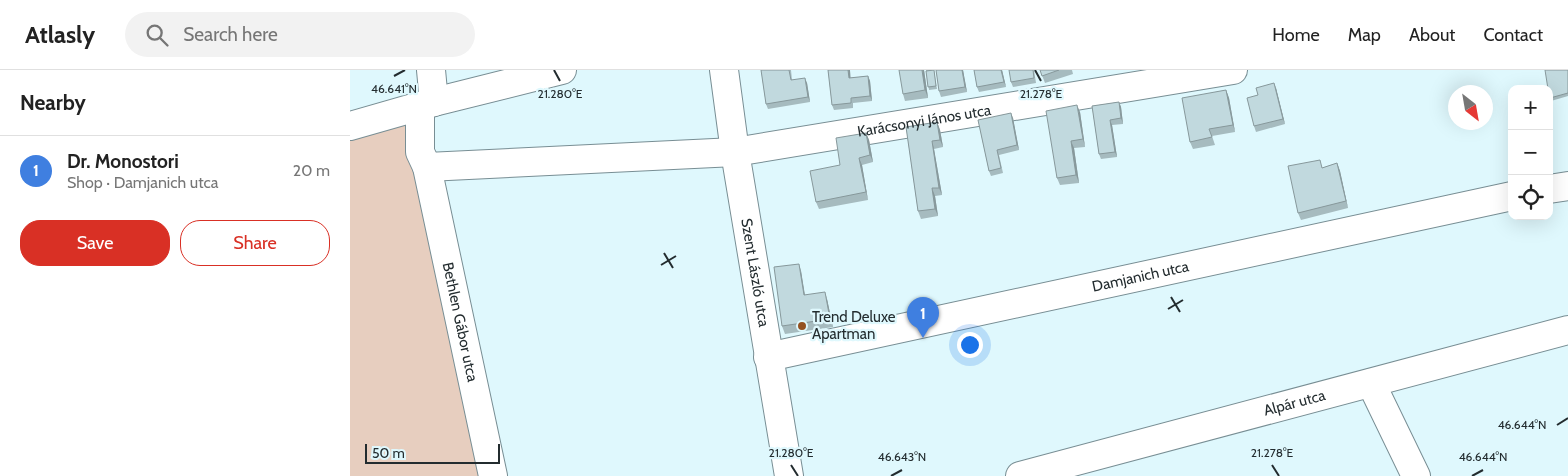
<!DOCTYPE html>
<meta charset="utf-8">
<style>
:root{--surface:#fff;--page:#f2f2f2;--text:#222;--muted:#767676;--line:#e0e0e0;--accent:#d93025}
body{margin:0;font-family:Cabin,sans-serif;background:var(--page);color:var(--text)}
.controls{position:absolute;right:15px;top:15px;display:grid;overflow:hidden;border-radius:10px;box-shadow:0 5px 20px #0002}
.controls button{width:45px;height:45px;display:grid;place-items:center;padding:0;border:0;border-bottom:1px solid var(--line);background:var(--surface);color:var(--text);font:25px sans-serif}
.compass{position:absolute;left:1098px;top:15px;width:45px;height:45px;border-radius:50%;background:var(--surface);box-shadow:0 5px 20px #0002;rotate:149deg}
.scale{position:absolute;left:15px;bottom:12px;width:135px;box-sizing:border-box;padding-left:5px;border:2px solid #232c2f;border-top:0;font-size:14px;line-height:18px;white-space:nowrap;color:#232c2f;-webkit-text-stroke:4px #dff8fd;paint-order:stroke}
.you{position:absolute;left:619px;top:274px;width:18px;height:18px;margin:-12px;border:4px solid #fff;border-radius:50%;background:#1a73e8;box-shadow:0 0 0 8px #1a73e833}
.badge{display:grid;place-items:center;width:32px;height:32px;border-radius:50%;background:var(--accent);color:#fff;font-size:16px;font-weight:700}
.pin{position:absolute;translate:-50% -41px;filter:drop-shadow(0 1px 2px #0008)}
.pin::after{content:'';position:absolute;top:26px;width:18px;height:15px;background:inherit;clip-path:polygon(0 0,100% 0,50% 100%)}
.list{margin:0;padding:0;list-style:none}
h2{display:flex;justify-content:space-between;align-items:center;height:65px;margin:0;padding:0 20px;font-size:21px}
h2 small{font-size:16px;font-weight:400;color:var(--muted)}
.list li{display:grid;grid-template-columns:32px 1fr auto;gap:15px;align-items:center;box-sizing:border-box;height:70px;padding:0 20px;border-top:1px solid var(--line)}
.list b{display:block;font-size:19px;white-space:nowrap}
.list p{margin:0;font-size:16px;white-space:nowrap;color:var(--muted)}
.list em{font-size:16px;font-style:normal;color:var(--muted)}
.actions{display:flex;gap:10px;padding:15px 20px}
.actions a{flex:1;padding:11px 0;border:1px solid var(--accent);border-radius:20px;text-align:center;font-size:18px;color:var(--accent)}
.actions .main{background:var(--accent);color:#fff}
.icon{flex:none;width:28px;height:28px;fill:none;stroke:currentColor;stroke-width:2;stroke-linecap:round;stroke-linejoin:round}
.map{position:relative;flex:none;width:1218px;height:406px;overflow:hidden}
header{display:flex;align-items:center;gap:30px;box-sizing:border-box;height:70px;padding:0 25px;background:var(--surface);border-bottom:1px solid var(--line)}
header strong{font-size:24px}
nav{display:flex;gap:28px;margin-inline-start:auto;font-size:18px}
.search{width:350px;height:45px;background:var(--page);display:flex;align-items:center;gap:12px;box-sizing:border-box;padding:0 18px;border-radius:28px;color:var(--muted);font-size:19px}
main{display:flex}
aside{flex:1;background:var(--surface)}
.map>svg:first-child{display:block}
.green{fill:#e7cebf}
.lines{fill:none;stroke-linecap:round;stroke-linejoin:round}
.minor-casing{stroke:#788e94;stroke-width:30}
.minor{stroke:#fff;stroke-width:28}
.wall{fill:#a6bbbf}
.shaded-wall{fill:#87989b}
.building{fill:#c1d9de;stroke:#87989b}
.ticks{fill:none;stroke:#232c2f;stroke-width:2}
.poi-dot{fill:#945121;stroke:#dff8fd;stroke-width:2}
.labels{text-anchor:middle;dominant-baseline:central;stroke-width:4.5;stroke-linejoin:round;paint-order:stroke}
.street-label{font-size:15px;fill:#232c2f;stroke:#dff8fd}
.poi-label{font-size:15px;fill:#232c2f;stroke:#dff8fd;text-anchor:start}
.ticks-label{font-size:12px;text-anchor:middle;fill:#232c2f;stroke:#dff8fd;stroke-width:4.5;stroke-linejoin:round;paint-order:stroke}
</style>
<header>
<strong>Atlasly</strong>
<div class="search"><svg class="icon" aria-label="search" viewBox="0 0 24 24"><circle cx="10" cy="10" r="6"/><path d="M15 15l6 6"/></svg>Search here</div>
<nav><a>Home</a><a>Map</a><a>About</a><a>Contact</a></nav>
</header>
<main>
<aside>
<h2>Nearby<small></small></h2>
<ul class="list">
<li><span class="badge" style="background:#3f7fe0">1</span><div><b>Dr. Monostori</b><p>Shop · Damjanich utca</p></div><em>20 m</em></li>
</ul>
<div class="actions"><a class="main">Save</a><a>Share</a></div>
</aside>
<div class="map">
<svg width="1218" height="406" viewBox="0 0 1218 406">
<rect width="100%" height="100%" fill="#dff8fd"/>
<polygon class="green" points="70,36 143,406 0,406 0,56"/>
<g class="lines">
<g class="minor-casing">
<g id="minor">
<polyline points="81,0 84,32"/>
<path id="s1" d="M374,0L385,82L439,406"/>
<path id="s2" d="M70,36V82L77,97L143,406"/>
<polyline points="0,56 84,32 212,0"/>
<path id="s3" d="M77,97L385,82L883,0"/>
<polyline points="1199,119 1218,116"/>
<path id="s4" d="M418,287L1162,126"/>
<polyline points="1021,313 1066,406"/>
<path id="s5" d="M670,406L1218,260"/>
</g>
</g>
<use href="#minor" class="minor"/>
</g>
<g class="wall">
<polygon points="411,0 441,0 442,10 457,13 460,32 418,39 416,34"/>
<polygon points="478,0 500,0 500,8 518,6 520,11 522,31 503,33 503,38 484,40 482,35"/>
<polygon points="574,0 578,28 555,31 553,24"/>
<polygon points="576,0 584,0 587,19 579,20"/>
<polygon points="586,0 613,0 617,22 591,27 589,21"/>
<polygon points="624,0 652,0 656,17 629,22 627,17"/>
<polygon points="684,0 686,13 663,17 661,12"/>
<polygon points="690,0 722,0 723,4 695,13"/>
<polygon points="1218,0 1218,26 1201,31 1200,28"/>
<polygon points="926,18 935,54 906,62 904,56 908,25"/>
<polygon points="876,20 879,28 885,62 862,66 865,75 843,79 840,72"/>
<polygon points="769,32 771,37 773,54 762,55 767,87 751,89 749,84 742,36"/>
<polygon points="730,42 735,77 724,78 729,113 710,115 707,108"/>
<polygon points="663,48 669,80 649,85 653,103 641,106 639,101 628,50"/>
<polygon points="587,52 590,60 593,77 584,79 592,125 585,126 588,146 571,149 568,141 556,57"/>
<polygon points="516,63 519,70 523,92 512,95 518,130 469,139 466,132 490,95"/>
<polygon points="987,93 990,101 998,138 951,150 948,143 972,98"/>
<polygon points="451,201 455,225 477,229 483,257 435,264 432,256"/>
</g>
<g class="shaded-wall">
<polygon points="498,0 500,0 501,13 499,8"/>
<polygon points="572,0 574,0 578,28 575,20"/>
<polygon points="612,0 613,0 617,22 615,17"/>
<polygon points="651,0 652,0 656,17 654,12"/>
<polygon points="518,6 520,11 522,31 520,26"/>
<polygon points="455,8 457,13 460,32 458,27"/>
<polygon points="924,13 926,18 935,54 933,49"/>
<polygon points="876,20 879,28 885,62 883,55"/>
<polygon points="769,32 771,37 773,54 771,48"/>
<polygon points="727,35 730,42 735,77 733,69"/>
<polygon points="661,43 663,48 669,80 667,75"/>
<polygon points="760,50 762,55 767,87 765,82"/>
<polygon points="587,52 590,60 593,77 590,70"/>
<polygon points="516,63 519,70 523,92 520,85"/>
<polygon points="582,71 584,79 592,125 589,118"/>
<polygon points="721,71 724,78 729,113 726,105"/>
<polygon points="509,88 512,95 518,130 516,122"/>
<polygon points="987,93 990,101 998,138 996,131"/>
<polygon points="582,118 585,126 588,146 585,139"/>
<polygon points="449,194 451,201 456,233 454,225"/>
<polygon points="475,222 477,229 483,257 480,249"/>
</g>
<g class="building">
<polygon points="411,0 439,0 441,10 455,8 458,27 416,34"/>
<polygon points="478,0 498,0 499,8 518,6 520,26 501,28 501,33 482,35"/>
<polygon points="549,0 572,0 575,20 553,24"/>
<polygon points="584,0 586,16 578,17 576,1"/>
<polygon points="586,0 612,0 615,17 589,21"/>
<polygon points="624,0 651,0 654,12 627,17"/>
<polygon points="659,0 683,0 684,8 661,12"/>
<polygon points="690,0 709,0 692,6"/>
<polygon points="1195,0 1218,0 1218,23 1200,28 1199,19 1198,19"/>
<polygon points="924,13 933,49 904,56 897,28 908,25 906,18"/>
<polygon points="876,20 883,55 859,59 862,67 840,72 832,28"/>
<polygon points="769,32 771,48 760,50 765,82 749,84 742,36"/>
<polygon points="727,35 733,69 721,71 726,105 707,108 696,41"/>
<polygon points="661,43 667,75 647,80 651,98 639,101 628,50"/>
<polygon points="587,52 590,70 582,71 589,118 582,118 585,139 568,141 556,57"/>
<polygon points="516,63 520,85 509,88 516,122 466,132 460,101 490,95 486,68"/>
<polygon points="970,90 972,98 987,93 996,131 948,143 938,96"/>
<polygon points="449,194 454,225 475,222 480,249 432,256 424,197"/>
</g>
<path class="ticks" d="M204,0L210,11M685,0L691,11M44,6L55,0M314,183L323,198M311,195L326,186M821,227L830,242M818,239L833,230M1207,355L1218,348M441,395L448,406M922,395L929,406M541,406L552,400M1122,406L1133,400"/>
<circle class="poi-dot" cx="452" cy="256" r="5"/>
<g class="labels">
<g class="street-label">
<text stroke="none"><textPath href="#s3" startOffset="500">Karácsonyi János utca</textPath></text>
<text stroke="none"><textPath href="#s1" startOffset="205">Szent László utca</textPath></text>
<text stroke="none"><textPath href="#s4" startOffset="381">Damjanich utca</textPath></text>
<text stroke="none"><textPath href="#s2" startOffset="221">Bethlen Gábor utca</textPath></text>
<text stroke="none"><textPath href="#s5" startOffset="284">Alpár utca</textPath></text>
</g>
<g class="poi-label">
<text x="462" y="247">Trend Deluxe<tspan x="462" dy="17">Apartman</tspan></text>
</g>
</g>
<g class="ticks-label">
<text x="44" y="23">46.641°N</text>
<text x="210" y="28">21.280°E</text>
<text x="691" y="28">21.278°E</text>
<text x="1172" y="359">46.644°N</text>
<text x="441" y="387">21.280°E</text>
<text x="922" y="387">21.278°E</text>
<text x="552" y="391">46.643°N</text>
<text x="1133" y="391">46.644°N</text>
</g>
</svg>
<div class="controls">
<button>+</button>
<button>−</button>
<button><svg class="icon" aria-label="locate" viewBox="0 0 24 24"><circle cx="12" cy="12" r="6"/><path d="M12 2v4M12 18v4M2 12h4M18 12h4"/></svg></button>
</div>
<svg class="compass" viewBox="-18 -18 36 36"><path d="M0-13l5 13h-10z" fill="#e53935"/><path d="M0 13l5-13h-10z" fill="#767676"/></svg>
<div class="scale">50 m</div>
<div class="you"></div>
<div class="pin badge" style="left:573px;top:268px;background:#3f7fe0">1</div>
</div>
</main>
